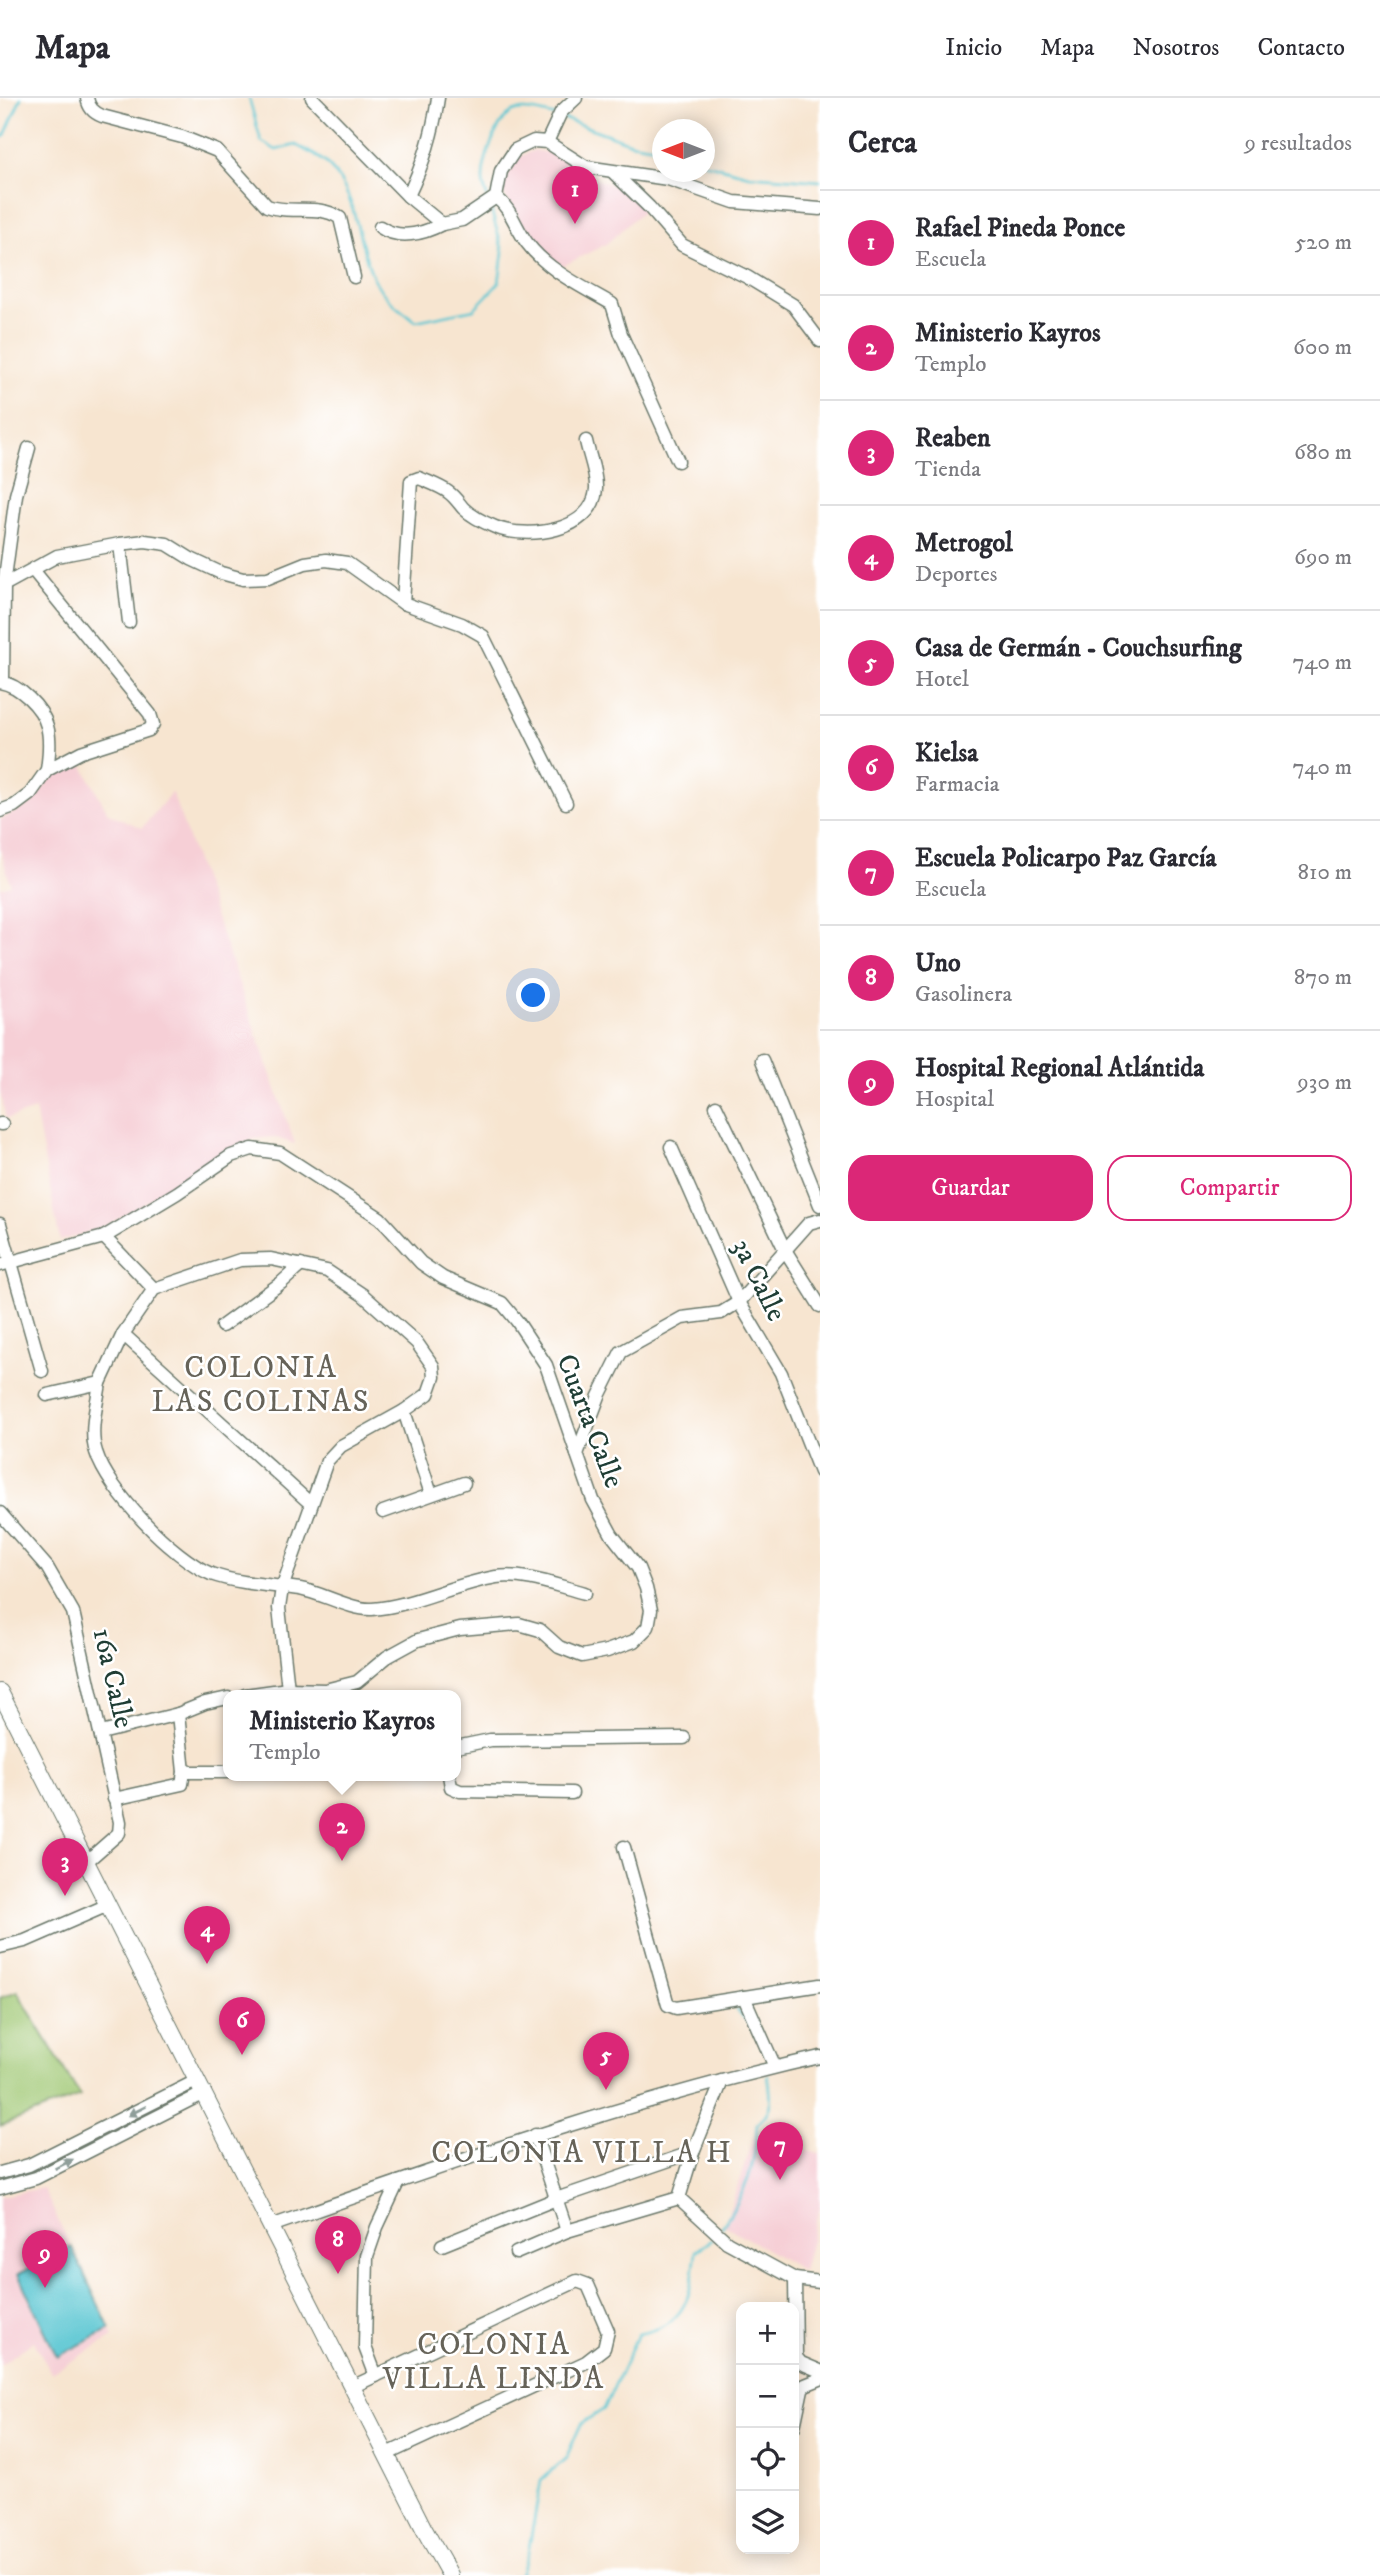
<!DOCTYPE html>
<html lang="es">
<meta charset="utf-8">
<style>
:root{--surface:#fff;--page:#f7f7f7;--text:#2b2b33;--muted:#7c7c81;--line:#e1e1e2;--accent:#db2777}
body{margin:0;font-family:"IM FELL DW Pica",serif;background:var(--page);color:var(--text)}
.controls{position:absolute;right:21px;bottom:21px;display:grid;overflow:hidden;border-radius:14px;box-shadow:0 4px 18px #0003}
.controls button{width:63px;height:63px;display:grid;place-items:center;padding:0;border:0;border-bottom:2px solid var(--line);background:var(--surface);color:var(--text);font:35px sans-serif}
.compass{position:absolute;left:652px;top:21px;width:63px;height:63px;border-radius:50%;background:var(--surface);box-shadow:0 4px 18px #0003;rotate:270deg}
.you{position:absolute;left:534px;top:898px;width:24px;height:24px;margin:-18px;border:5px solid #fff;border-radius:50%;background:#1a73e8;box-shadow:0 0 0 10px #1a73e833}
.badge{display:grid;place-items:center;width:46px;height:46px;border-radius:50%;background:var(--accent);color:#fff;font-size:23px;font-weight:700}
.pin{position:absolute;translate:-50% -58px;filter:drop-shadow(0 2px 4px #0008)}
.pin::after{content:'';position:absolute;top:37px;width:24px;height:21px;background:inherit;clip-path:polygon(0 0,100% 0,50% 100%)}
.popup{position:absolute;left:223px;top:1592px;width:238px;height:91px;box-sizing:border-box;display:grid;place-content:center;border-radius:14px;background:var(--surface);filter:drop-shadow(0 2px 5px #0005);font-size:23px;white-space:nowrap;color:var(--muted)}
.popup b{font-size:26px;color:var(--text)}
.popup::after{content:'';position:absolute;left:50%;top:100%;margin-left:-14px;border:14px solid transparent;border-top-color:var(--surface)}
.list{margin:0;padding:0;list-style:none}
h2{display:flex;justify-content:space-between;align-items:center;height:91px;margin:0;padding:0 28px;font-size:30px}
h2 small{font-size:23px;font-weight:400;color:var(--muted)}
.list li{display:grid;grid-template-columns:46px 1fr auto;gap:21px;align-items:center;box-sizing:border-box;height:105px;padding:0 28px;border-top:2px solid var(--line)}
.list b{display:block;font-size:26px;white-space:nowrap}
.list p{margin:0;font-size:23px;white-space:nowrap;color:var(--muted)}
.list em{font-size:23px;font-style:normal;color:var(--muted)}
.actions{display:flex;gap:14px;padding:21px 28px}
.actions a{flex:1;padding:16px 0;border:2px solid var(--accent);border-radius:21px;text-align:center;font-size:24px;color:var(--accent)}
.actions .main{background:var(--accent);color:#fff}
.icon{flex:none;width:38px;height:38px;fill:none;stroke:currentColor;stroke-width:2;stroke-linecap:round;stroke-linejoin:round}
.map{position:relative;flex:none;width:820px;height:2477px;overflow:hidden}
header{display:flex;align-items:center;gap:42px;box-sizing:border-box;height:98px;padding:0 35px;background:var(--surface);border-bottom:2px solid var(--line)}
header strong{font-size:33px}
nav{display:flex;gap:38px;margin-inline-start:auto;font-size:24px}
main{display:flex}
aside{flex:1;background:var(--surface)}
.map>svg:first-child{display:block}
.built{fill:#f6cfd6}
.green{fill:#a0c874;stroke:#608254;stroke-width:2}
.water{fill:#5ac6d2;stroke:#3c8283;stroke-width:2}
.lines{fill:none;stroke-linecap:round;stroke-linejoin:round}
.stream{stroke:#5ac6d2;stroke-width:2.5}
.minor-casing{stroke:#6b786b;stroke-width:15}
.major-casing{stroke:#6b786b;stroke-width:18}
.minor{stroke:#fff;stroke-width:12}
.major{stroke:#fff;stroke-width:16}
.oneway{fill:#8f9e9a}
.labels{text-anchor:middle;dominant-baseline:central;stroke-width:5;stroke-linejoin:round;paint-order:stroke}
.street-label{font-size:28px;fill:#1f3d34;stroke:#fff}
.neighbourhood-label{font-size:30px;letter-spacing:2px;fill:#666359;stroke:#fff}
</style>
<header>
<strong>Mapa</strong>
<nav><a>Inicio</a><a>Mapa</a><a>Nosotros</a><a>Contacto</a></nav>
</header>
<main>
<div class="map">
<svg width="820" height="2477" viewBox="0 0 820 2477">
<rect width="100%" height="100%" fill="#fff"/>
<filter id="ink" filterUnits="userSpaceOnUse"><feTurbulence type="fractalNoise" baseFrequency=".0143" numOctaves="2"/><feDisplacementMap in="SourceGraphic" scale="14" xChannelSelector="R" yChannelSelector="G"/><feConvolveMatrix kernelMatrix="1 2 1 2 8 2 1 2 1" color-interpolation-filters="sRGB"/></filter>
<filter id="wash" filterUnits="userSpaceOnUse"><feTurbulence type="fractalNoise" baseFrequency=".00686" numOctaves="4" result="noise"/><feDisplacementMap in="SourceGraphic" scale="28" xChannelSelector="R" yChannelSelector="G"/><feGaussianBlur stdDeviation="1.57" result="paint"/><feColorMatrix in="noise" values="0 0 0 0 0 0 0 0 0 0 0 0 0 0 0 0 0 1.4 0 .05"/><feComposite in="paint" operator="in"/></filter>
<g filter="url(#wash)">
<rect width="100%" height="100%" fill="#f7e5d0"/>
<g class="built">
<polygon points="534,52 555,56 598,82 619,90 646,110 606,146 559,170 530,142 502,92 504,84 519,59"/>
<polygon points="82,666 108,715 142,730 172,694 295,1046 273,1039 253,1041 104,1129 60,1143 35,1012 6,1021 0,994 0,790 11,787 0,752 0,722 31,706 52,678"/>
<polygon points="754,2040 820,2056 820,2107 803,2173 724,2127"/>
<polygon points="43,2090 113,2239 51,2275 34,2243 0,2267 0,2098"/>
</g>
<polygon class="green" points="17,1893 80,1998 0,2028 0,1900"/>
<polygon class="water" points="71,2148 110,2231 57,2259 18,2176"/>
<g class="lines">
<g class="stream">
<path d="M249,0L261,43L276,52L296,47C306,53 320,58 328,67C360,99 356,149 377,186C386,202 401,213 416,223L474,211L499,185L503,154L490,108"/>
<polyline points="562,20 631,45 662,50"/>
<polyline points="0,41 5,37 21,0"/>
<polyline points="704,65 749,77 820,83"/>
<path d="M487,99C486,94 483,88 483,83C482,66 496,22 513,14C525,9 543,15 556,18"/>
<polyline points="737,1912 749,1925"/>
<path d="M722,2129C746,2094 756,2069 757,2026C775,2011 771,1998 768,1977"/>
<path d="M520,2477L528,2455L541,2383L566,2360L581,2326L604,2311L638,2236C687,2228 691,2197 696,2153L712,2142"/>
</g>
</g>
</g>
<g filter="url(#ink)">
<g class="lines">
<g class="minor-casing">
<g id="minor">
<path d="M87,0C89,10 93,14 102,18L182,39L217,53L267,108C292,117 317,105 340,120L354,179"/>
<polyline points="312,0 408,98 442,126 462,122 496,99 501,73 515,52 534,43 547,44 586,69 668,81 734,104 820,111"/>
<polyline points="547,44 561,14 576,0"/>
<polyline points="613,74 649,109 682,147 747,179 793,207 820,243"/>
<path d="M408,98C424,65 433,36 438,0"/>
<path d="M496,99C512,112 515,129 527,145C548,173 583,189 612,206L621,236L678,363"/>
<path d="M380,129C399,142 423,136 442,126"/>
<polyline points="120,446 129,524"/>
<polyline points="0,488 4,487 57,458 120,446 145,443 167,446 191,461 221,475 243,481 268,480 305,465 326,462 347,465 403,505 462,526 483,538 566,705"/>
<path d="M403,505L411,383L419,380C428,384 440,388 448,394C454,398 458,404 463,410C471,418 483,424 495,429C527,442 593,434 596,391C597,376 589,358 586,343"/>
<path d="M0,584C19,587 42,609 47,628C51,642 49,658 47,672"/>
<polyline points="3,584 4,487 16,397 29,350"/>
<polyline points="0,713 14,708 30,696 47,672 81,654 149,632 153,626 150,616 33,472"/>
<polyline points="762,962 820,1107"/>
<polyline points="716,1008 785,1152 820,1208"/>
<polyline points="0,1026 2,1026"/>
<polyline points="671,1049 739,1204 781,1275 820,1374"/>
<polyline points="0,1126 42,1273"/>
<polyline points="104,1139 154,1191"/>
<polyline points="0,1167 104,1139 177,1095 231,1058 252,1051 280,1055 380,1120 421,1165 443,1180 502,1205 517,1223 546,1267 593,1402 612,1437 638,1470 646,1490 651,1512 648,1529 634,1543 607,1553 582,1558 559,1549 540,1532 519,1526 460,1531 418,1542 387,1559 357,1584 325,1592 288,1591 245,1597"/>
<polyline points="222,1228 281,1185 301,1167"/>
<polyline points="123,1236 311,1406"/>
<path d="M100,1285C97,1306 89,1333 96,1354C108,1393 173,1460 211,1476C239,1486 272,1487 300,1491C322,1495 351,1512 372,1511C414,1508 454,1486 496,1479C526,1475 557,1488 585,1495"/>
<polyline points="47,1297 100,1285 123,1236 154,1191 240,1162 271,1161 327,1173 363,1197 417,1245 433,1268 434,1279 428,1296 404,1313 341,1348 327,1363 282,1490 279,1510 288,1591"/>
<polyline points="404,1313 431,1396"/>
<polyline points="577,1356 599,1298 621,1254 682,1220 721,1215 739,1204 809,1125 820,1122"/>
<polyline points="383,1414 464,1385"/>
<polyline points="0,1415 47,1469 73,1514 120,1724 119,1735 86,1764"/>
<polyline points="101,1635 178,1616 205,1605 228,1600"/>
<polyline points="456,1649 490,1642 684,1640"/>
<polyline points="184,1674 228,1674"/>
<polyline points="449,1677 451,1689 460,1693 572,1695"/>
<polyline points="114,1701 182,1686 184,1674 178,1616"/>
<polyline points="624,1749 668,1907 676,1910 820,1887"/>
<polyline points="0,1849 25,1843 108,1807"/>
<polyline points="744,1899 775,1969"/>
<polyline points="535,2037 567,2133"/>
<polyline points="0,2075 29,2067 198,1982"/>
<polyline points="0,2090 36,2080 204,1995"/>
<polyline points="679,2100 727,2144 795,2181 820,2184"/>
<polyline points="679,2100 693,2054 722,1983"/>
<path d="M271,2128C452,2065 632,2001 820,1959"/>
<polyline points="442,2147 556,2101 693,2054"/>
<polyline points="516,2155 567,2133 679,2100"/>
<polyline points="795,2181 796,2259 801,2265 820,2273"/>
<polyline points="376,2278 365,2249 367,2158 377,2129 398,2084"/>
<polyline points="354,2288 577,2183 588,2187 608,2233 604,2250 586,2264 387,2356"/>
<polyline points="794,2329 802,2291 805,2287 820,2281"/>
</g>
</g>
<g class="major-casing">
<polyline id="major" points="0,1594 424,2431 450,2477"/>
</g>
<use href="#minor" class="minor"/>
<use href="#major" class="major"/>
</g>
<defs><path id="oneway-solid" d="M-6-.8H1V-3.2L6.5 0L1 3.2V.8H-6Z" transform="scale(1.75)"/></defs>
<g class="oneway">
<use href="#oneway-solid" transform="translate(137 2013) rotate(153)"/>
<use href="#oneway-solid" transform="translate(64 2066) rotate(-27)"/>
</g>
</g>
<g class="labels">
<g class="street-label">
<text transform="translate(759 1182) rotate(64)">3a Calle</text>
<text transform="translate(590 1323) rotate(69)">Cuarta Calle</text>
<text transform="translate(113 1580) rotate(77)">16a Calle</text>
</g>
<g class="neighbourhood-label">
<text x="261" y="1270">COLONIA<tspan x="261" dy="34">LAS COLINAS</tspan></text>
<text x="582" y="2055">COLONIA VILLA H</text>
<text x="494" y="2247">COLONIA<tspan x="494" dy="34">VILLA LINDA</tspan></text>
</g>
</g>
</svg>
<div class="controls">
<button>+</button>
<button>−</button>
<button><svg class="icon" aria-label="locate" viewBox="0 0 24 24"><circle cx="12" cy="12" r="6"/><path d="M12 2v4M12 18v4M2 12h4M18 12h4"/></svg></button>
<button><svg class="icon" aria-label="layers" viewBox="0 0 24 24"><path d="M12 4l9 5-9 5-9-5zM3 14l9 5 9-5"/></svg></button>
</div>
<svg class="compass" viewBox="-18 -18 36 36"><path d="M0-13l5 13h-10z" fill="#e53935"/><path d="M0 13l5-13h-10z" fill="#7c7c81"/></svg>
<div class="you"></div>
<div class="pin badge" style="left:575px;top:126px">1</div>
<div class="pin badge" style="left:342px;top:1763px">2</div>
<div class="popup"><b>Ministerio Kayros</b>Templo</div>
<div class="pin badge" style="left:65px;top:1798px">3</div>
<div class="pin badge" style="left:207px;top:1866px">4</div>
<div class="pin badge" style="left:606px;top:1992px">5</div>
<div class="pin badge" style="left:242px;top:1957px">6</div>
<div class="pin badge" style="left:780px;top:2082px">7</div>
<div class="pin badge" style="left:338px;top:2176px">8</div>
<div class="pin badge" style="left:45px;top:2190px">9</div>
</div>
<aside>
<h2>Cerca<small>9 resultados</small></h2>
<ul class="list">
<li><span class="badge">1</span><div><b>Rafael Pineda Ponce</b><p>Escuela</p></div><em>520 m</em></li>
<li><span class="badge">2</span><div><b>Ministerio Kayros</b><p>Templo</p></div><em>600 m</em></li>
<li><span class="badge">3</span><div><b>Reaben</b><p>Tienda</p></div><em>680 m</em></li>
<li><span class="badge">4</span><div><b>Metrogol</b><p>Deportes</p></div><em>690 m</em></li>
<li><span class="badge">5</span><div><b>Casa de Germán - Couchsurfing</b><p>Hotel</p></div><em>740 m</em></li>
<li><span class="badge">6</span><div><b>Kielsa</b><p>Farmacia</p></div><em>740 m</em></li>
<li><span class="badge">7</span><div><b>Escuela Policarpo Paz García</b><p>Escuela</p></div><em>810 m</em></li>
<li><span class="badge">8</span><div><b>Uno</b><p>Gasolinera</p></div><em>870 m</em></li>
<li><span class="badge">9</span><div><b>Hospital Regional Atlántida</b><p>Hospital</p></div><em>930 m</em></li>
</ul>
<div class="actions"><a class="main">Guardar</a><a>Compartir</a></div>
</aside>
</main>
